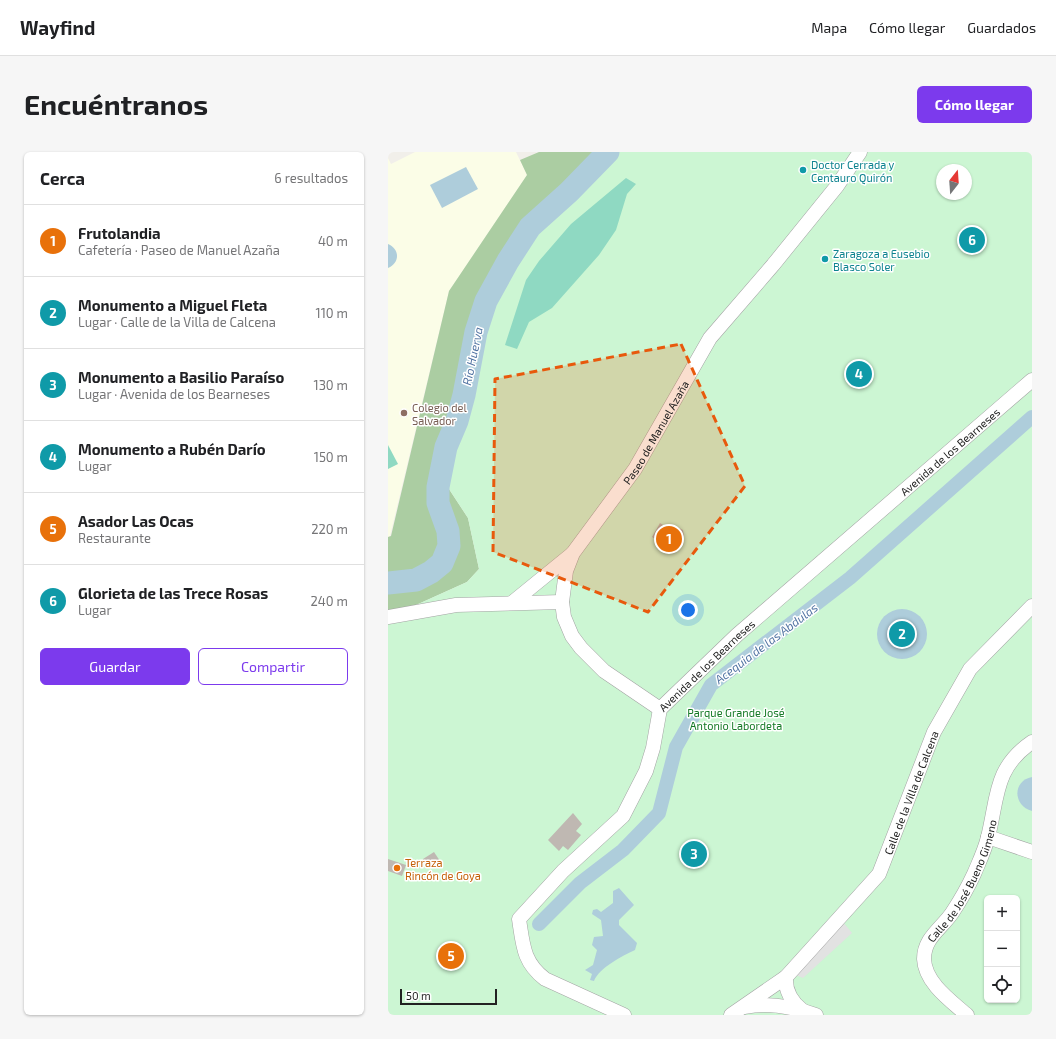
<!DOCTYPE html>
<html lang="es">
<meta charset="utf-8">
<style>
:root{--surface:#fff;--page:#f6f6f6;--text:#202124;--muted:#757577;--line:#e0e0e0;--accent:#7c3aed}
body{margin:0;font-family:"Exo 2",sans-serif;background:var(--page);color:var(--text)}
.controls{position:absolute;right:12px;bottom:12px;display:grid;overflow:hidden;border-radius:6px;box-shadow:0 1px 3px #0004}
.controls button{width:36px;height:36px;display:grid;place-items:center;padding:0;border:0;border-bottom:1px solid var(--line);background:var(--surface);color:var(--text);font:20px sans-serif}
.compass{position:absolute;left:548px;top:12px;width:36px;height:36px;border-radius:50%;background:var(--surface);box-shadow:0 1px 3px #0004;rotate:17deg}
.scale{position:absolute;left:12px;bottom:10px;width:97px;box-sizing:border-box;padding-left:4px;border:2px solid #222;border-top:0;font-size:11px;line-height:14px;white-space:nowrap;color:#222;-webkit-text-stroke:3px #fff;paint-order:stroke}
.you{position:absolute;left:300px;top:458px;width:14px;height:14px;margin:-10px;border:3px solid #fff;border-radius:50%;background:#1a73e8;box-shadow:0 0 0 6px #1a73e833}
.badge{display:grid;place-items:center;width:26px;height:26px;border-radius:50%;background:var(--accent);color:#fff;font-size:13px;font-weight:700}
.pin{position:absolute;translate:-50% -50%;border:2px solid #fff;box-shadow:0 1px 4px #0006}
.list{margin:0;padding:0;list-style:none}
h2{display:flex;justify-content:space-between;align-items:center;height:52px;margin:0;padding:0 16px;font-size:17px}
h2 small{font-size:13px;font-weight:400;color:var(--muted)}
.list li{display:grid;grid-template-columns:26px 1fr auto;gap:12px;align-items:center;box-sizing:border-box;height:72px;padding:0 16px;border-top:1px solid var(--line)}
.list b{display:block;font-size:15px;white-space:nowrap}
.list p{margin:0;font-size:13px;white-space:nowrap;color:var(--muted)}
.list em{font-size:13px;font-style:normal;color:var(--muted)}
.actions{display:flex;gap:8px;padding:12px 16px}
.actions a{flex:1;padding:9px 0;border:1px solid var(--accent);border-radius:6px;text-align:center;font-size:14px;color:var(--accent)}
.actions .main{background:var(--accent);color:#fff}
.icon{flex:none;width:22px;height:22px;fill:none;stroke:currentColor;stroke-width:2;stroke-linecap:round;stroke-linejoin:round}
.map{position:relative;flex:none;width:644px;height:863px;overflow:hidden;border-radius:6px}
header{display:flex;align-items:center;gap:24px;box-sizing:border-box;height:56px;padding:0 20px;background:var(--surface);border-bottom:1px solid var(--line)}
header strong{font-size:19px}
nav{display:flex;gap:22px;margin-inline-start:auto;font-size:14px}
.intro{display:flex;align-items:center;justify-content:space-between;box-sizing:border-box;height:96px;padding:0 24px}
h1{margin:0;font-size:28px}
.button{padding:10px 18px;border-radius:6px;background:var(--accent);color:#fff;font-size:14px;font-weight:700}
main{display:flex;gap:24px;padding:0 24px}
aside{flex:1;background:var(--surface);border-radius:6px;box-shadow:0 1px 3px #0004}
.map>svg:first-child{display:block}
.education{fill:#fbfde7}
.forest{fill:#abcda2}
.park{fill:#ccf6d3;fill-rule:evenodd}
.pitch{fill:#8fd9c2}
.parking{fill:#e2e2e2}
.water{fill:#aecddb}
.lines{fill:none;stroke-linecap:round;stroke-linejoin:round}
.canal{stroke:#aecddb;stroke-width:14}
.river{stroke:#aecddb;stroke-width:23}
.building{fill:#bfb8b2}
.minor-casing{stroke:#a3a3a3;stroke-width:15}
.minor{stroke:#fff;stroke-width:14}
.marked{fill:#e8590c;fill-opacity:0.2;stroke:#e8590c;stroke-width:3;stroke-dasharray:8 5;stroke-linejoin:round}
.culture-dot{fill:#0f9aa8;stroke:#fff;stroke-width:1.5}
.education-dot{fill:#8d6e63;stroke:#fff;stroke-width:1.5}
.food-dot{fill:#e8710a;stroke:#fff;stroke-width:1.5}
.labels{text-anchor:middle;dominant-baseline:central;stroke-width:3;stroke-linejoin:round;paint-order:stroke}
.culture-label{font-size:11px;fill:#0d838f;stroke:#fff;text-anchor:start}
.education-label{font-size:11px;fill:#785e54;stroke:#fff;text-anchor:start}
.street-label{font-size:11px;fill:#222;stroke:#fff}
.park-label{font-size:11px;fill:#157a26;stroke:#fff}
.food-label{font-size:11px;fill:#c56008;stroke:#fff;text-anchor:start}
.water-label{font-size:12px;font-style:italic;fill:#5274a3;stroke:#fff}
</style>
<header>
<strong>Wayfind</strong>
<nav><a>Mapa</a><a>Cómo llegar</a><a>Guardados</a></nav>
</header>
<div class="intro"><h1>Encuéntranos</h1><a class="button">Cómo llegar</a></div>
<main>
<aside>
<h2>Cerca<small>6 resultados</small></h2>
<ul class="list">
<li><span class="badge" style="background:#e8710a">1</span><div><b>Frutolandia</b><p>Cafetería · Paseo de Manuel Azaña</p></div><em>40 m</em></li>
<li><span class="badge" style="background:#0f9aa8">2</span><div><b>Monumento a Miguel Fleta</b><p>Lugar · Calle de la Villa de Calcena</p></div><em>110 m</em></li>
<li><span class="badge" style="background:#0f9aa8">3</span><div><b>Monumento a Basilio Paraíso</b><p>Lugar · Avenida de los Bearneses</p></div><em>130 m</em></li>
<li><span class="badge" style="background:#0f9aa8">4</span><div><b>Monumento a Rubén Darío</b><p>Lugar</p></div><em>150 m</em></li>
<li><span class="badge" style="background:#e8710a">5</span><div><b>Asador Las Ocas</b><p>Restaurante</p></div><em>220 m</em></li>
<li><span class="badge" style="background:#0f9aa8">6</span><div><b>Glorieta de las Trece Rosas</b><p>Lugar</p></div><em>240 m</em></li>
</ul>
<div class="actions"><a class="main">Guardar</a><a>Compartir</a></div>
</aside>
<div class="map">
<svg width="644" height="863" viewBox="0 0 644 863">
<rect width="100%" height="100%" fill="#f1efea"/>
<polygon class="education" points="27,0 128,0 139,23 61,139 2,384 0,385 0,6 3,12"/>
<polygon class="forest" points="151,0 220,0 181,40 142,75 120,109 92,182 83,235 59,334 80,366 91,417 79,430 28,453 0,460 0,385 3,384 61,139 139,23 132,8"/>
<path class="park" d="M220,0H644V863H0V460L28,453L79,430L91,417L80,366L59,334L83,235L92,182L120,109L142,75L181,40ZM554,18H578V42H554ZM599,746H629V848H599Z"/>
<g class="pitch">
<polygon points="238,26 248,32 239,42 228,78 211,103 164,156 141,170 129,197 117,193 138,128 151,109 183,72"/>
<polygon points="0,293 10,312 0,317"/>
</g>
<polygon class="parking" points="455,770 464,781 415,826 405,822"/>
<g class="water">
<polygon points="78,15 90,37 54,56 42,33"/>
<path d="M0,92C12,97 12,111 0,116Z"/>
<circle cx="514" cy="482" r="25"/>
<path d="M644,625V659C625,654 624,629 644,625Z"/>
<path d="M231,736L246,753L231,768V773L249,791L247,798C234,804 211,816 206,829L202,828L204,822L197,818L205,813L209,798L204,793L206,785L215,784L213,768L204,762L205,758L209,757L213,760L225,751V739Z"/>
</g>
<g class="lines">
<polyline class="canal" points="151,772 192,731 235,698 271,661 288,595 323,533 462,426 644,265"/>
<polyline class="river" points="0,431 28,428 43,420 54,411 61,394 60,379 50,351 50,335 58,295 69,269 76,243 88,180 98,149 120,109 142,75 181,40 220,0"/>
</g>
<g class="building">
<polygon points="272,371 280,376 289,375 295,378 296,384 287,401 269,391 270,389 264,385"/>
<polygon points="185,661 194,672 188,679 193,683 180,698 175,694 171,699 160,688"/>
<polygon points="46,700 52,709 41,716 35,707"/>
<polygon points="0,707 18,713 14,724 0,719"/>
<polygon points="66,793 72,798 73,809 64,810 64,817 51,807 51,800 54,799 54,794"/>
</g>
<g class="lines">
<g class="minor-casing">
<g id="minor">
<polyline points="125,450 184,402"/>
<polyline points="0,465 68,453 174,450"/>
<path id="s1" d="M272,557L216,519L193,496L184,484L176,465L174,450L178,419L185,401L247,317L322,186L385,113L449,34L472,0"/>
<polyline points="600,685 644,700"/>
<path d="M398,825C397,839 404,850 414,858"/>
<path d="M357,855C381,850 405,855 428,863"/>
<path id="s2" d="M236,863L157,827C135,810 135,793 131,767L175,719L235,664L258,619L265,596L272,557L349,483L644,228"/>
<path id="s3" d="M343,863L398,825L491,722L546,580L582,517L644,454"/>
<path id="s4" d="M579,863C563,849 537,831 536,807C536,786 553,777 564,761C572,749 580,735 586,722C591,710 597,698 600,685C610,645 606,616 644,590"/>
</g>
</g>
<use href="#minor" class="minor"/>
</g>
<path class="marked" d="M293,192L357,334L260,460L105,400L107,227Z"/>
<g class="culture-dot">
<circle cx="415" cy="18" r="4"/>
<circle cx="437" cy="107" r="4"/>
</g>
<circle class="education-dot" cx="16" cy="261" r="4"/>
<circle class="food-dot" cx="9" cy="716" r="4"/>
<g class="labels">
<g class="culture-label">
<text x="423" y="12">Doctor Cerrada y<tspan x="423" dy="13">Centauro Quirón</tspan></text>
<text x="445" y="101">Zaragoza a Eusebio<tspan x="445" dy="13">Blasco Soler</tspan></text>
</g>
<g class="education-label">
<text x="24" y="255">Colegio del<tspan x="24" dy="13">Salvador</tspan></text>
</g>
<g class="street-label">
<text stroke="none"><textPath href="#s1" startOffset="348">Paseo de Manuel Azaña</textPath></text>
<text stroke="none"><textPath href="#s2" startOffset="803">Avenida de los Bearneses</textPath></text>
<text stroke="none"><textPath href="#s2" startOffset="479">Avenida de los Bearneses</textPath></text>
<text stroke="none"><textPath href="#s3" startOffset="293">Calle de la Villa de Calcena</textPath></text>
<text stroke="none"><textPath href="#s4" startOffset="161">Calle de José Bueno Gimeno</textPath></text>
</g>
<g class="park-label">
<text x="348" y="560">Parque Grande José<tspan x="348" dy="13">Antonio Labordeta</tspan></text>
</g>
<g class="food-label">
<text x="17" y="710">Terraza<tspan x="17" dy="13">Rincón de Goya</tspan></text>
</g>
<g class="water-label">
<text transform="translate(84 204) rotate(-78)">Río Huerva</text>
<text transform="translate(378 491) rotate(-37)">Acequia de las Abdulas</text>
</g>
</g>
</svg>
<div class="controls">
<button>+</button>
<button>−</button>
<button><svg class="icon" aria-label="locate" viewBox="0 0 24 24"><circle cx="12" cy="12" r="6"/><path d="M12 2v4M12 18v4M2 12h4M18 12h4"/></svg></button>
</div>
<svg class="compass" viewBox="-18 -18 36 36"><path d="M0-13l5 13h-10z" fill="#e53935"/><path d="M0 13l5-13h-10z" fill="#757577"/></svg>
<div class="scale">50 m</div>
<div class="you"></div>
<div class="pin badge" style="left:281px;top:387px;background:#e8710a">1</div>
<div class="pin badge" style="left:514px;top:482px;background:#0f9aa8">2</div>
<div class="pin badge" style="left:306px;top:702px;background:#0f9aa8">3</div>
<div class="pin badge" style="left:471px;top:222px;background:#0f9aa8">4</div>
<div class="pin badge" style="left:63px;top:804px;background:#e8710a">5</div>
<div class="pin badge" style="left:584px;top:88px;background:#0f9aa8">6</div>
</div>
</main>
